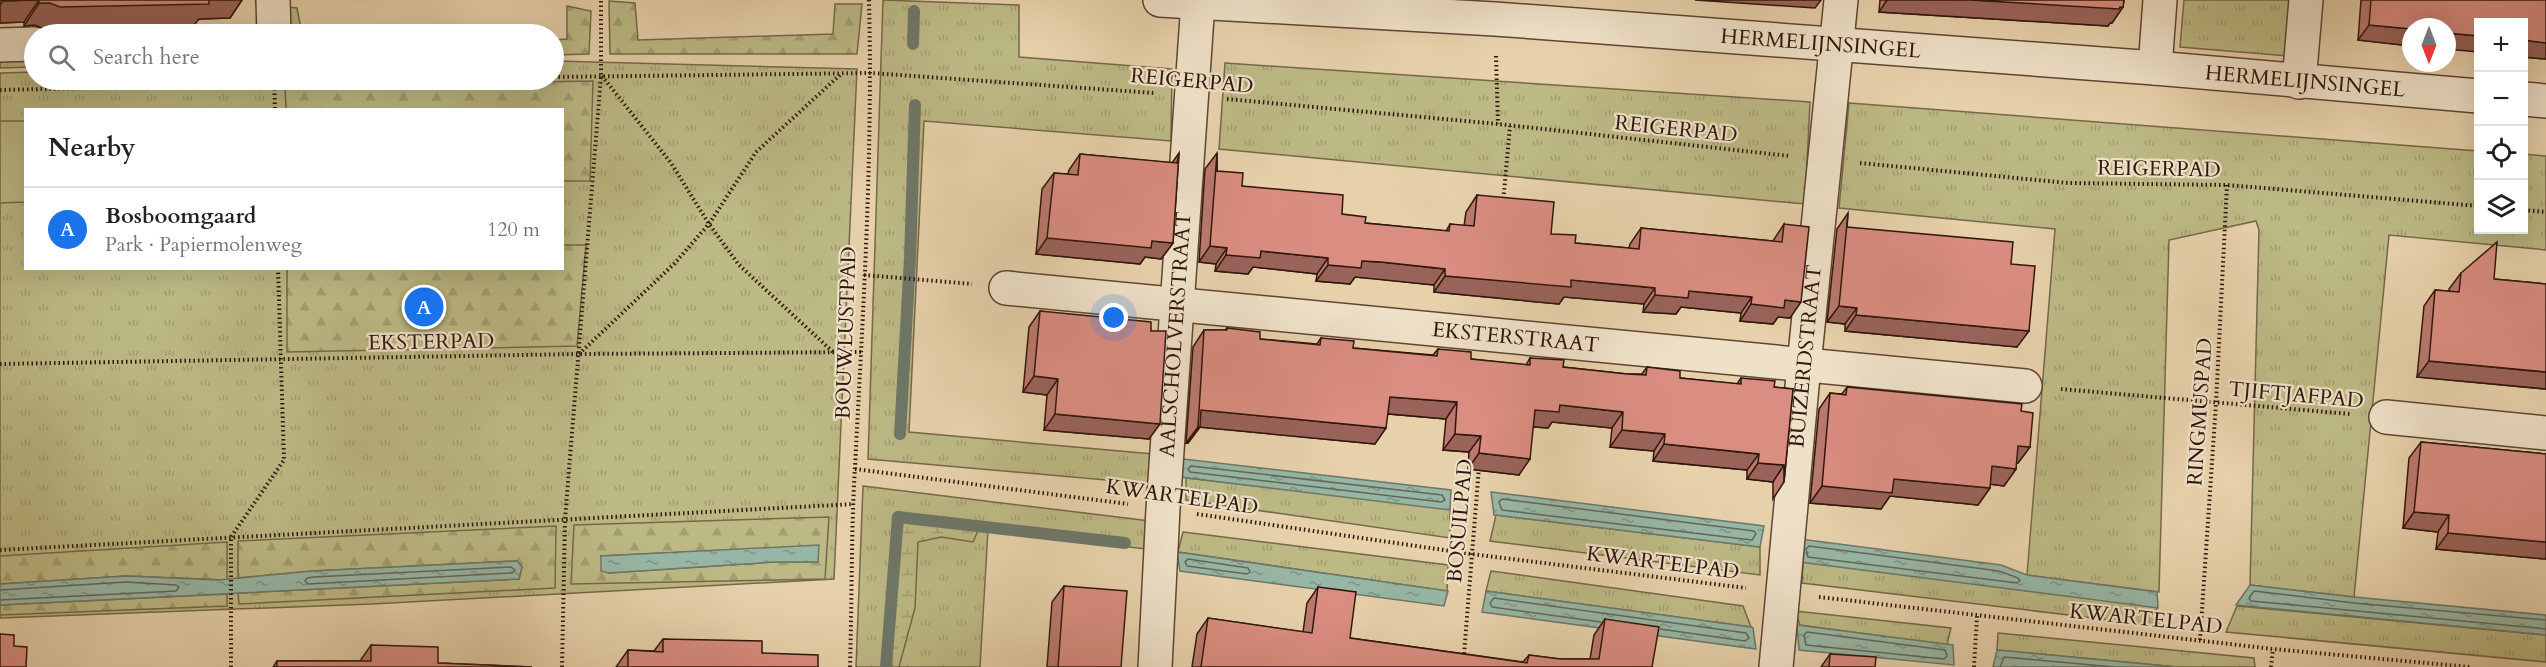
<!DOCTYPE html>
<meta charset="utf-8">
<style>
:root{--surface:#fff;--page:#f6f6f6;--text:#202124;--muted:#757577;--line:#e0e0e0;--accent:#1a73e8}
body{margin:0;font-family:Cardo,serif;background:var(--page);color:var(--text)}
.controls{position:absolute;right:18px;top:18px;display:grid;overflow:hidden;border-radius:0px;box-shadow:0 6px 24px #0002}
.controls button{width:54px;height:54px;display:grid;place-items:center;padding:0;border:0;border-bottom:2px solid var(--line);background:var(--surface);color:var(--text);font:30px sans-serif}
.compass{position:absolute;left:2402px;top:18px;width:54px;height:54px;border-radius:50%;background:var(--surface);box-shadow:0 6px 24px #0002;rotate:180deg}
.you{position:absolute;left:1114px;top:318px;width:21px;height:21px;margin:-15px;border:4px solid #fff;border-radius:50%;background:#1a73e8;box-shadow:0 0 0 9px #1a73e833}
.badge{display:grid;place-items:center;width:39px;height:39px;border-radius:50%;background:var(--accent);color:#fff;font-size:20px;font-weight:700}
.pin{position:absolute;translate:-50% -50%;border:3px solid #fff;box-shadow:0 2px 6px #0006}
.list{margin:0;padding:0;list-style:none}
h2{display:flex;justify-content:space-between;align-items:center;height:78px;margin:0;padding:0 24px;font-size:26px}
h2 small{font-size:20px;font-weight:400;color:var(--muted)}
.list li{display:grid;grid-template-columns:39px 1fr auto;gap:18px;align-items:center;box-sizing:border-box;height:84px;padding:0 24px;border-top:2px solid var(--line)}
.list b{display:block;font-size:22px;white-space:nowrap}
.list p{margin:0;font-size:20px;white-space:nowrap;color:var(--muted)}
.list em{font-size:20px;font-style:normal;color:var(--muted)}
.icon{flex:none;width:33px;height:33px;fill:none;stroke:currentColor;stroke-width:2;stroke-linecap:round;stroke-linejoin:round}
.map{position:relative;flex:none;width:2546px;height:667px;overflow:hidden}
.search{position:absolute;background:var(--surface);box-shadow:0 6px 24px #0002;left:24px;top:24px;width:540px;height:66px;display:flex;align-items:center;gap:15px;box-sizing:border-box;padding:0 21px;border-radius:33px;color:var(--muted);font-size:22px}
.panel{position:absolute;background:var(--surface);box-shadow:0 6px 24px #0002;left:24px;top:108px;width:540px;height:162px;border-radius:0px}
.map>svg:first-child{display:block}
.grass{fill:url(#grass-tufts);stroke:#766848;stroke-width:1.5;fill-rule:evenodd}
.forest{fill:url(#forest-firs);stroke:#766848;stroke-width:1.5;fill-rule:evenodd}
.wetland{fill:url(#wetland-marsh);stroke:#766848;stroke-width:1.5}
.pitch{fill:#bcb984;stroke:#766848;stroke-width:1.5}
.water{fill:url(#water-ripples);stroke:#6e7768;stroke-width:1.5}
.lines{fill:none;stroke-linecap:round;stroke-linejoin:round}
.shore{stroke:#646659;stroke-width:1.5}
.stream{stroke:#6e7768;stroke-width:12}
.minor-casing{stroke:#5e4534;stroke-width:36}
.path{stroke:#30160c;stroke-width:4;stroke-dasharray:1.5 3;stroke-linecap:butt}
.minor{stroke:#efe1c8;stroke-width:33}
.wall{fill:#bb796f;stroke:#30160c;stroke-width:1.5}
.shaded-wall{fill:#99635a;stroke:#30160c;stroke-width:1.5}
.building{fill:#da8d81;stroke:#30160c;stroke-width:1.5}
.labels{text-anchor:middle;dominant-baseline:central;stroke-width:4.5;stroke-linejoin:round;paint-order:stroke}
.street-label{font-size:21px;fill:#30160c;stroke:#efe1c8}
</style>
<div class="map">
<svg width="2546" height="667" viewBox="0 0 2546 667">
<defs>
<pattern id="grass-tufts" width="24" height="20" patternUnits="userSpaceOnUse" patternTransform="scale(1.5)"><rect width="24" height="20" fill="#bcb984"/><path d="M3 7l-1-3M5 7V3M7 7l1-3M15 17l-1-3M17 17v-4M19 17l1-3" fill="none" stroke="#a29e71"/></pattern>
<pattern id="forest-firs" width="22" height="20" patternUnits="userSpaceOnUse" patternTransform="scale(1.5)"><rect width="22" height="20" fill="#bcb984"/><path d="M5 1l3.5 6h-7zM16 11l3.5 6h-7z" fill="#a29e71"/></pattern>
<pattern id="wetland-marsh" width="20" height="14" patternUnits="userSpaceOnUse" patternTransform="scale(1.5)"><rect width="20" height="14" fill="#bcb984"/><path d="M1 5h8M5 5V1M11 12h8M15 12V8" fill="none" stroke="#a29e71"/></pattern>
<pattern id="water-ripples" width="26" height="14" patternUnits="userSpaceOnUse" patternTransform="scale(1.5)"><rect width="26" height="14" fill="#97b7a6"/><path d="M2 4q2-2 4 0t4 0M15 11q2-2 4 0t4 0" fill="none" stroke="#7c9486"/></pattern>
</defs>
<rect width="100%" height="100%" fill="#e7d1ab"/>
<filter id="stains"><feTurbulence type="fractalNoise" baseFrequency=".00333" numOctaves="4"/><feColorMatrix values="0 0 0 0 .2 0 0 0 0 .09 0 0 0 0 .02 0 0 0 .5 -.17"/></filter>
<radialGradient id="worn" r=".72"><stop offset=".6" stop-color="#630" stop-opacity="0"/><stop offset="1" stop-color="#630" stop-opacity=".3"/></radialGradient>
<g class="grass">
<polygon points="883,0 1019,5 1019,57 1172,69 1171,141 924,121 909,432 1153,454 1151,484 868,459"/>
<polygon points="2184,0 2293,0 2289,56 2180,47"/>
<polygon points="34,59 34,67 0,68 0,60"/>
<path d="M554,61L857,69L834,579L372,604L0,618V73L34,72V80H554ZM26,110H562V268H26Z"/>
<polygon points="1225,63 1810,102 1805,204 1219,149"/>
<polygon points="1849,103 2478,151 2478,230 2524,230 2524,154 2546,156 2546,250 2389,235 2354,597 2250,585 2259,230 2256,221 2169,240 2159,592 2027,575 2055,229 1839,208"/>
<polygon points="1186,478 1450,508 1450,538 1186,500"/>
<polygon points="863,486 1150,521 1145,549 988,530 980,667 856,667"/>
<polygon points="1496,515 1760,547 1760,575 1490,541"/>
<polygon points="1183,532 1448,565 1447,591 1178,552"/>
<polygon points="1803,562 2156,607 2160,626 1802,583"/>
<polygon points="1491,571 1743,606 1751,627 1486,591"/>
<polygon points="2237,606 2546,635 2546,662 2226,632"/>
<polygon points="1795,611 1951,628 1947,645 1800,625"/>
<polygon points="1998,633 2254,658 2255,667 2177,667 1997,650"/>
</g>
<g class="forest">
<polygon points="609,1 635,3 638,40 833,34 835,4 862,4 857,54 610,54"/>
<polygon points="282,6 297,8 302,34 286,34"/>
<polygon points="567,6 591,11 589,54 554,55 554,40 567,39"/>
<polygon points="593,81 590,181 563,181 562,110 286,109 285,86"/>
<polygon points="563,245 586,245 577,346 287,352 287,269 562,268"/>
<path d="M829,517L825,579L571,584L574,525ZM818,546L817,562H775L609,573L601,556Z"/>
<polygon points="556,526 555,588 239,604 238,593 519,579 522,567 517,561 313,571 238,578 238,541"/>
<polygon points="227,542 227,580 126,576 0,584 0,556"/>
<polygon points="227,594 227,606 0,615 0,605"/>
</g>
<polygon class="wetland" points="898,517 980,526 973,542 941,537 918,542 915,608 899,667 886,667"/>
<polygon class="pitch" points="0,121 25,121 25,202 0,203"/>
<g class="water">
<polygon points="1183,459 1451,490 1450,510 1180,477"/>
<polygon points="1491,492 1764,526 1760,547 1496,515 1494,515"/>
<polygon points="1800,539 2001,565 2027,575 2157,592 2158,608 1800,562"/>
<polygon points="819,545 818,562 775,562 609,573 601,571 601,556"/>
<polygon points="1177,552 1448,591 1444,606 1180,571"/>
<polygon points="517,561 522,567 519,579 0,605 0,584 126,576 218,580 313,571"/>
<polygon points="2250,585 2354,597 2546,615 2546,635 2236,605"/>
<polygon points="1486,591 1751,627 1753,628 1756,649 1482,612"/>
<polygon points="1797,625 1953,645 1954,665 1799,650"/>
<polygon points="1997,650 2177,667 1993,667"/>
</g>
<g class="lines">
<g class="shore">
<polygon points="1191,466 1442,495 1445,500 1441,502 1190,472 1188,469"/>
<polygon points="1502,499 1754,531 1756,534 1752,540 1502,510 1499,502"/>
<polygon points="1809,546 1999,571 2018,578 2020,581 2017,583 1808,557 1806,549"/>
<polygon points="1188,559 1248,568 1250,572 1247,574 1187,566 1185,562"/>
<polygon points="511,567 515,570 512,573 308,584 305,581 307,578 314,577"/>
<polyline points="0,590 126,582 176,585 179,587 176,591 0,600"/>
<polyline points="2546,620 2354,603 2254,591 2249,598 2251,601 2546,629"/>
<polyline points="1601,622 1492,607 1490,603 1494,598 1746,633 1749,638 1745,641 1660,629"/>
<polygon points="1807,632 1945,650 1947,656 1944,659 1806,645 1804,635"/>
<polyline points="2000,667 2004,657 2114,667"/>
</g>
<g class="stream">
<polyline points="913,44 914,11"/>
<polyline points="900,434 910,258 915,105"/>
<polyline points="886,667 898,517 1125,543"/>
</g>
<g class="minor-casing">
<g id="minor">
<polyline points="273,0 274,34"/>
<path id="s1" d="M1160,0L1495,19L2155,68L2478,96"/>
<polyline points="0,45 34,44"/>
<polyline points="2155,68 2160,0"/>
<polyline points="2299,82 2306,0"/>
<polyline points="2524,99 2546,101"/>
<path id="s2" d="M1006,288L2025,386"/>
<polyline points="2386,417 2546,433"/>
<path id="s3" d="M1155,667L1163,509L1198,2"/>
<path id="s4" d="M1776,667L1804,365L1841,0"/>
</g>
</g>
<g class="path">
<polyline points="1496,56 1498,124"/>
<polyline points="602,76 671,163 709,224 739,265 833,352"/>
<polyline points="554,77 871,73 1154,93"/>
<polyline points="274,80 275,110"/>
<polyline points="0,90 432,80"/>
<polyline points="1227,99 1498,124 1790,156"/>
<polyline points="1860,163 2068,183 2227,185 2478,206"/>
<polyline points="1503,203 1510,126"/>
<polyline points="2524,210 2546,212"/>
<polyline points="864,275 972,284"/>
<polyline points="579,354 674,264 709,224 756,152 841,74"/>
<polyline points="0,364 579,354 863,352"/>
<polyline points="2061,389 2350,414"/>
<polyline points="855,469 1128,504"/>
<polyline points="1197,514 1471,554 1746,588"/>
<polyline points="0,550 854,504"/>
<polyline points="1819,597 2273,649 2470,667"/>
<polyline points="2200,640 2216,403 2227,185"/>
<polyline points="231,667 231,537 284,460 278,268"/>
<polyline points="562,667 565,519 601,76 601,0"/>
<path d="M850,667C852,601 851,534 855,467C863,312 873,156 869,0"/>
<polyline points="1463,667 1479,467"/>
<polyline points="1974,667 1977,616"/>
<polyline points="2271,667 2273,649"/>
</g>
<use href="#minor" class="minor"/>
</g>
<g class="wall">
<polygon points="0,0 242,0 230,18 199,19 193,26 45,29 34,25 24,26 24,22 0,23"/>
<polygon points="1880,0 2124,0 2123,7 2112,23 2110,23 2108,26 1879,12"/>
<polygon points="2361,0 2546,0 2546,59 2523,57 2411,27 2411,46 2358,40"/>
<polygon points="1179,153 1173,243 1161,259 1145,257 1140,264 1036,254 1042,189 1054,173 1068,174 1069,170 1080,154 1172,163"/>
<polygon points="1217,153 1217,171 1242,186 1342,214 1365,223 1446,231 1450,224 1464,226 1466,212 1477,195 1551,234 1575,243 1629,248 1630,244 1641,228 1773,241 1784,224 1790,318 1778,317 1773,324 1740,321 1741,313 1681,307 1676,314 1643,312 1644,304 1625,302 1564,297 1559,304 1434,292 1434,285 1370,278 1355,277 1350,284 1316,281 1317,274 1253,267 1248,274 1215,271 1216,264 1199,262 1205,169"/>
<polygon points="1848,213 1847,227 2011,264 2017,347 1845,331 1845,324 1827,322 1837,229"/>
<polygon points="2461,273 2494,279 2546,284 2546,389 2417,377 2424,306 2435,290 2449,291 2449,289"/>
<polygon points="1040,311 1151,331 1149,439 1044,430 1047,395 1023,392 1029,327"/>
<polygon points="1227,328 1260,339 1317,344 1321,338 1353,348 1433,355 1438,349 1471,359 1526,365 1530,358 1563,367 1627,374 1642,374 1647,367 1680,378 1737,384 1741,378 1774,387 1793,389 1784,482 1773,499 1773,482 1747,479 1747,470 1653,461 1654,451 1610,447 1612,428 1552,422 1548,428 1533,427 1519,475 1468,469 1469,452 1443,450 1446,419 1388,414 1375,444 1200,427 1188,443 1186,443 1193,347 1204,330 1225,330"/>
<polygon points="1847,387 2021,411 2030,447 2018,463 2016,463 2016,469 2004,486 1990,484 1990,488 1978,505 1890,496 1881,509 1810,503 1819,409 1830,393 1842,394"/>
<polygon points="2421,442 2546,454 2546,559 2436,549 2438,532 2403,528 2409,458"/>
<polygon points="1064,586 1121,667 1047,667 1052,602"/>
<polygon points="1318,587 1350,638 1523,662 1529,655 1560,659 1590,659 1594,635 1605,619 1652,667 1192,667 1197,634 1208,618 1303,632 1307,603"/>
<polygon points="663,639 762,653 818,667 616,667 628,650 654,651"/>
<polygon points="371,645 438,663 532,667 273,667 277,661 360,661"/>
<polygon points="1830,654 1875,667 1821,667"/>
</g>
<g class="shaded-wall">
<polygon points="39,0 24,22 0,23 0,5 3,1"/>
<polygon points="207,0 242,0 230,18 199,19 193,26 45,29 34,25 24,26 39,3"/>
<polygon points="1695,0 1821,0 1815,8"/>
<polygon points="1887,0 1971,0 2123,7 2112,23 2110,23 2108,26 1879,12"/>
<polygon points="2369,25 2411,29 2411,46 2358,40"/>
<polygon points="2447,33 2478,36 2478,52 2447,49"/>
<polygon points="2523,40 2546,43 2546,59 2523,57"/>
<polygon points="1047,238 1152,241 1173,243 1161,259 1145,257 1140,264 1036,254"/>
<polygon points="1210,246 1227,248 1216,264 1199,262"/>
<polygon points="1261,251 1328,258 1317,274 1253,267 1248,274 1215,271 1226,255"/>
<polygon points="1362,261 1381,262 1445,269 1434,285 1355,277 1350,284 1316,281 1328,265"/>
<polygon points="1445,276 1571,280 1655,288 1644,304 1564,297 1559,304 1434,292"/>
<polygon points="1689,291 1752,297 1741,313 1681,307 1676,314 1643,312 1655,295"/>
<polygon points="1785,300 1801,302 1790,318 1778,317 1773,324 1740,321 1751,304"/>
<polygon points="1839,306 1857,308 1845,324 1827,322"/>
<polygon points="1856,315 2029,331 2017,347 1845,331"/>
<polygon points="2429,361 2546,372 2546,389 2417,377"/>
<polygon points="1034,376 1058,379 1047,395 1023,392"/>
<polygon points="1390,397 1457,402 1446,419 1378,413"/>
<polygon points="1560,405 1623,412 1612,428 1552,422 1548,428 1523,426 1535,410"/>
<polygon points="1201,410 1386,428 1375,444 1198,427"/>
<polygon points="1055,414 1160,424 1149,439 1044,430"/>
<polygon points="1198,427 1200,427 1188,443 1186,443"/>
<polygon points="1622,430 1665,434 1654,451 1610,447"/>
<polygon points="1455,434 1481,436 1469,452 1443,450"/>
<polygon points="1664,444 1759,454 1747,470 1653,461"/>
<polygon points="2018,446 2030,447 2018,463 2006,462"/>
<polygon points="1479,453 1530,459 1519,475 1468,469"/>
<polygon points="1758,463 1784,465 1773,482 1747,479"/>
<polygon points="1992,466 2016,469 2004,486 1980,483"/>
<polygon points="1894,479 1990,488 1978,505 1890,496 1881,509 1810,503 1822,486"/>
<polygon points="2414,512 2449,515 2438,532 2403,528"/>
<polygon points="2448,533 2546,542 2546,559 2436,549"/>
</g>
<g class="building">
<polygon points="3,0 31,0 3,1"/>
<polygon points="39,0 209,0 209,4 60,7 50,3 39,3"/>
<polygon points="1971,0 2124,0 2123,7 2120,7 2119,9"/>
<polygon points="2371,0 2546,0 2546,43 2523,40 2523,22 2478,22 2478,36 2447,33 2447,27 2411,27 2411,29 2369,25"/>
<polygon points="1179,153 1173,243 1152,241 1151,248 1047,238 1054,173 1078,175 1080,154 1177,163"/>
<polygon points="1217,153 1217,171 1243,173 1242,186 1343,195 1342,214 1366,217 1365,223 1449,231 1450,224 1474,226 1477,195 1554,202 1551,234 1576,235 1575,243 1639,249 1641,228 1782,242 1784,224 1809,227 1801,302 1785,300 1784,308 1751,304 1752,297 1689,291 1688,298 1655,295 1655,288 1636,286 1571,280 1571,287 1445,276 1445,269 1381,262 1362,261 1361,268 1328,265 1328,258 1261,251 1260,258 1226,255 1227,248 1210,246"/>
<polygon points="1848,213 1847,227 2013,242 2011,264 2035,266 2029,331 1856,315 1857,308 1839,306"/>
<polygon points="2497,242 2494,279 2546,284 2546,372 2429,361 2435,290 2459,292 2461,273"/>
<polygon points="1040,311 1151,322 1151,331 1166,331 1160,424 1055,414 1058,379 1034,376"/>
<polygon points="1227,328 1260,332 1260,339 1320,345 1321,338 1354,341 1353,348 1437,356 1438,349 1471,352 1471,359 1530,365 1530,358 1564,360 1563,367 1627,374 1646,375 1647,367 1680,371 1680,378 1741,384 1741,378 1775,381 1774,387 1793,389 1784,482 1784,465 1758,463 1759,454 1664,444 1665,434 1622,430 1623,412 1560,405 1559,412 1535,410 1530,459 1479,453 1481,436 1455,434 1457,402 1390,397 1386,428 1201,410 1200,427 1198,427 1204,330 1227,330"/>
<polygon points="1847,387 2022,404 2021,411 2033,413 2030,447 2018,446 2016,469 1992,466 1990,488 1894,479 1892,493 1822,486 1830,393 1846,395"/>
<polygon points="2421,442 2546,454 2546,542 2448,533 2449,515 2414,512"/>
<polygon points="1064,586 1127,591 1121,667 1058,667"/>
<polygon points="1318,587 1356,592 1350,638 1527,663 1529,655 1560,659 1599,659 1605,619 1659,627 1652,667 1201,667 1208,618 1312,633"/>
<polygon points="0,634 14,635 14,646 27,647 26,667 0,667"/>
<polygon points="663,639 762,641 762,653 818,655 818,667 628,667 628,650 663,652"/>
<polygon points="371,645 438,647 438,663 532,667 277,667 277,661 371,661"/>
<polygon points="1830,654 1876,657 1875,667 1829,667"/>
</g>
<g class="labels">
<g class="street-label">
<text stroke="none"><textPath href="#s1" startOffset="662">HERMELIJNSINGEL</textPath></text>
<text transform="translate(1192 81) rotate(5)">REIGERPAD</text>
<text stroke="none"><textPath href="#s1" startOffset="1148">HERMELIJNSINGEL</textPath></text>
<text transform="translate(1676 129) rotate(6)">REIGERPAD</text>
<text transform="translate(2159 169) rotate(1)">REIGERPAD</text>
<text transform="translate(846 333) rotate(-88)">BOUWLUSTPAD</text>
<text stroke="none"><textPath href="#s3" startOffset="333">AALSCHOLVERSTRAAT</textPath></text>
<text stroke="none"><textPath href="#s2" startOffset="512">EKSTERSTRAAT</textPath></text>
<text transform="translate(431 342) rotate(-1)">EKSTERPAD</text>
<text stroke="none"><textPath href="#s4" startOffset="312">BUIZERDSTRAAT</textPath></text>
<text transform="translate(2296 395) rotate(5)">TJIFTJAFPAD</text>
<text transform="translate(2200 412) rotate(-86)">RINGMUSPAD</text>
<text transform="translate(1182 497) rotate(8)">KWARTELPAD</text>
<text transform="translate(1460 521) rotate(-85)">BOSUILPAD</text>
<text transform="translate(1663 563) rotate(7)">KWARTELPAD</text>
<text transform="translate(2146 619) rotate(6)">KWARTELPAD</text>
</g>
</g>
<rect width="100%" height="100%" filter="url(#stains)"/>
<rect width="100%" height="100%" fill="url(#worn)"/>
</svg>
<div class="controls">
<button>+</button>
<button>−</button>
<button><svg class="icon" aria-label="locate" viewBox="0 0 24 24"><circle cx="12" cy="12" r="6"/><path d="M12 2v4M12 18v4M2 12h4M18 12h4"/></svg></button>
<button><svg class="icon" aria-label="layers" viewBox="0 0 24 24"><path d="M12 4l9 5-9 5-9-5zM3 14l9 5 9-5"/></svg></button>
</div>
<svg class="compass" viewBox="-18 -18 36 36"><path d="M0-13l5 13h-10z" fill="#e53935"/><path d="M0 13l5-13h-10z" fill="#757577"/></svg>
<div class="you"></div>
<div class="pin badge" style="left:424px;top:307px">A</div>
<div class="search"><svg class="icon" aria-label="search" viewBox="0 0 24 24"><circle cx="10" cy="10" r="6"/><path d="M15 15l6 6"/></svg>Search here</div>
<section class="panel">
<h2>Nearby<small></small></h2>
<ul class="list">
<li><span class="badge">A</span><div><b>Bosboomgaard</b><p>Park · Papiermolenweg</p></div><em>120 m</em></li>
</ul>
</section>
</div>
